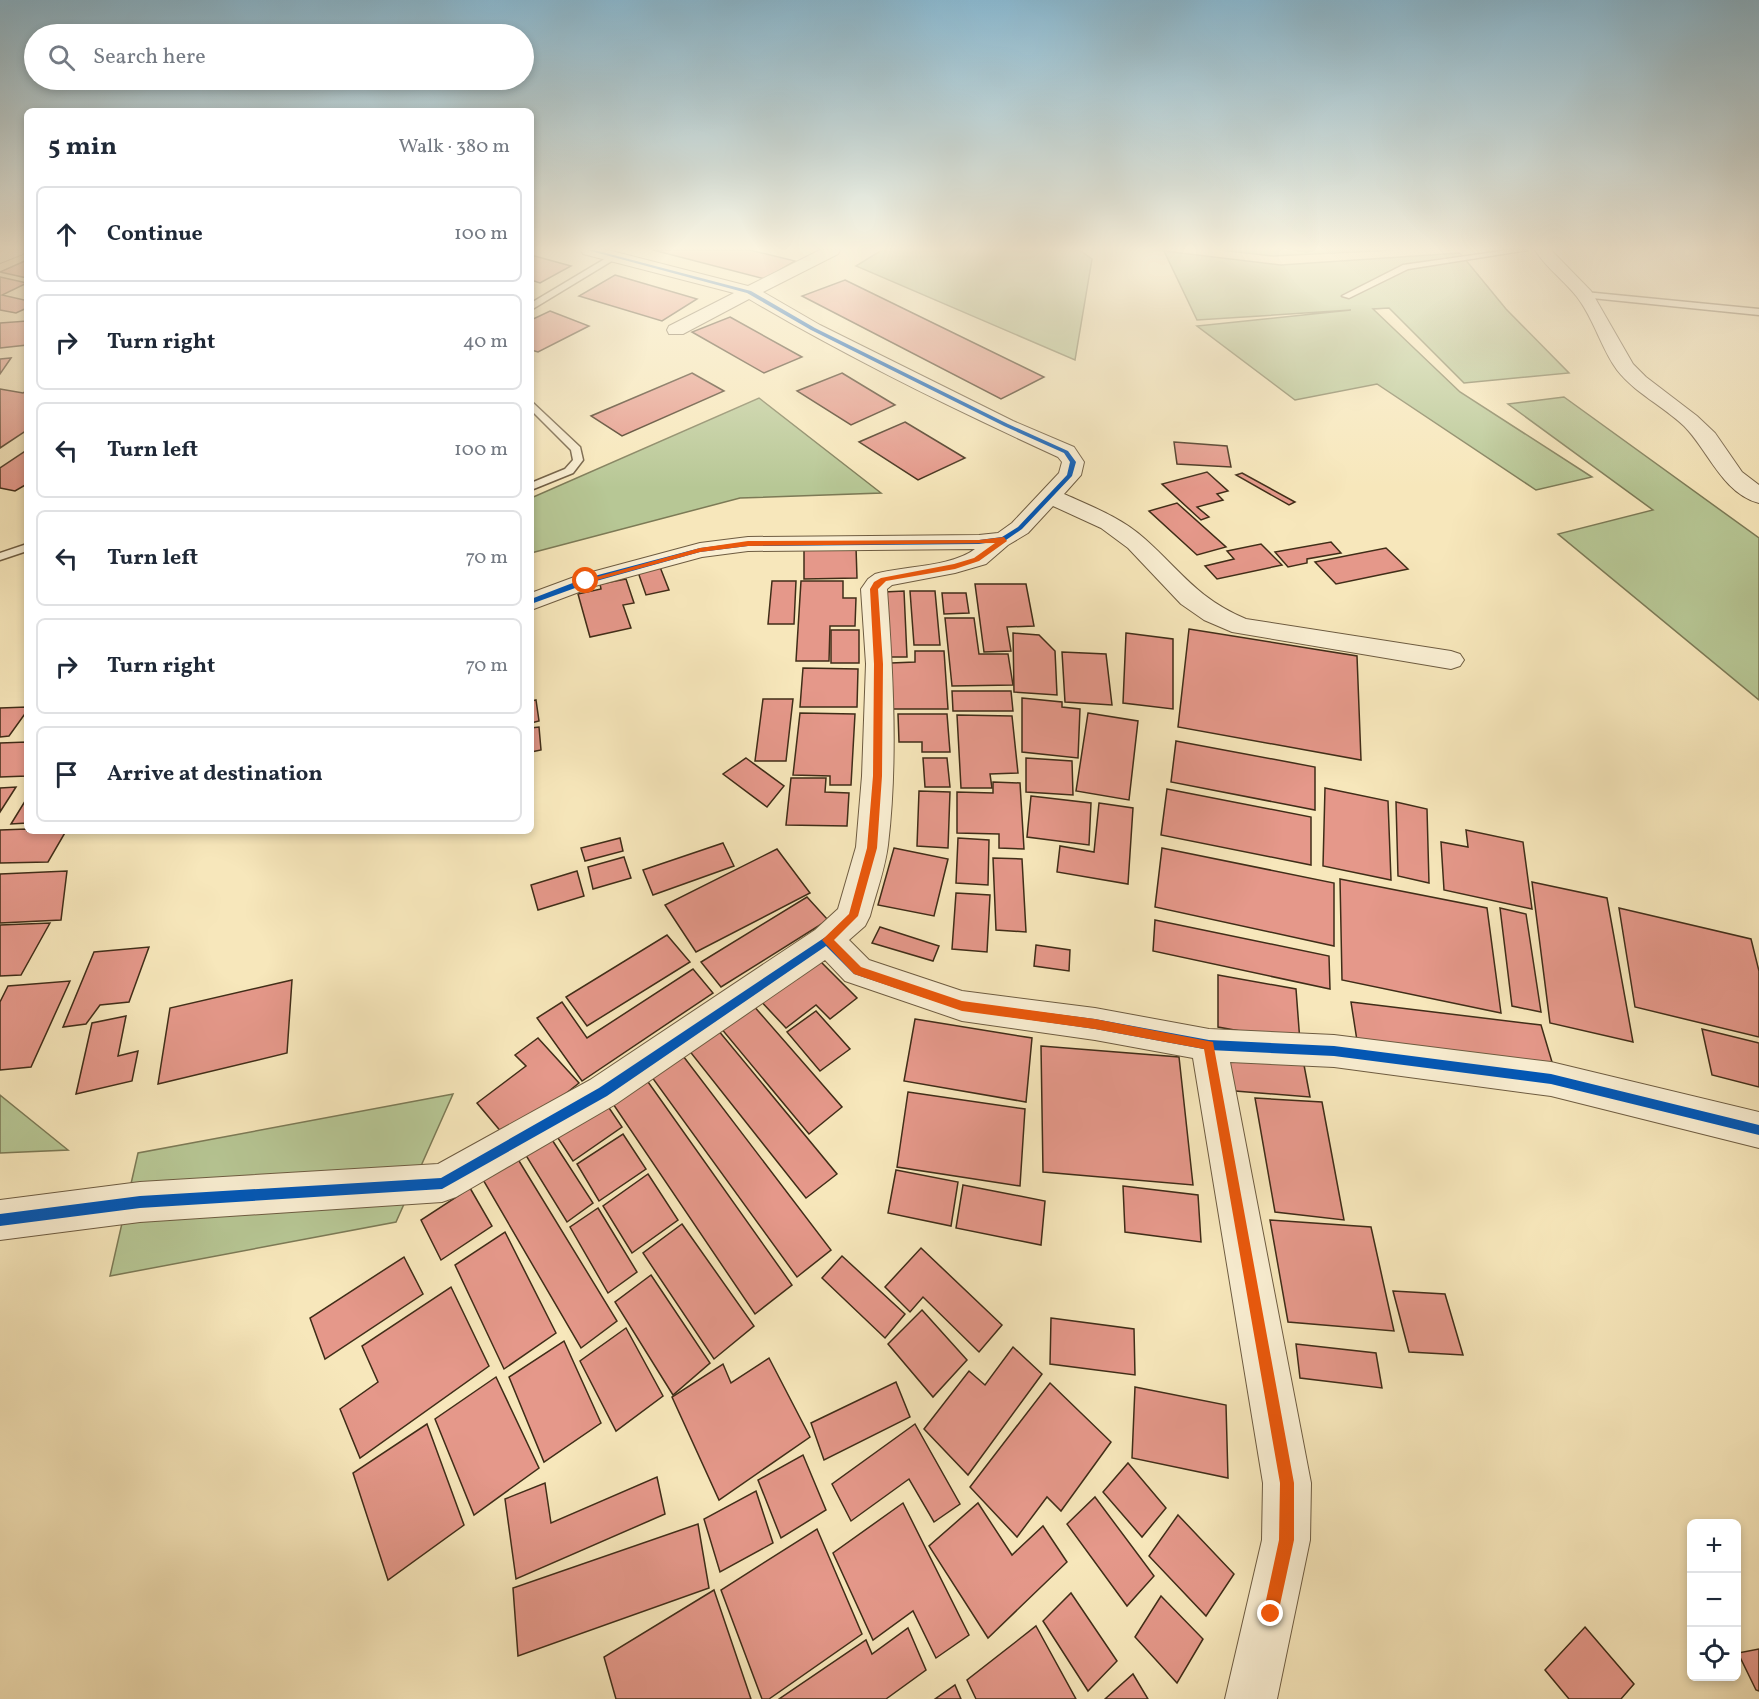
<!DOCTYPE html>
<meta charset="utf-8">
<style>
:root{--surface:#fff;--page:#f6f6f7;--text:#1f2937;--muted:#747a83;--line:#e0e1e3}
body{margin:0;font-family:Vollkorn,serif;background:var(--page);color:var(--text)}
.controls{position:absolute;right:18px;bottom:18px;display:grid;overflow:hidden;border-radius:9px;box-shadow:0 3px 9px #0003}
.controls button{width:54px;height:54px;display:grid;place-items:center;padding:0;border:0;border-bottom:2px solid var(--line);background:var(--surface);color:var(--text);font:30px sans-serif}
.stop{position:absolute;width:18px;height:18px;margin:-14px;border:4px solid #ea580c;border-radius:50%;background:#fff}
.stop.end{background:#ea580c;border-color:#fff;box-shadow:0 2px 6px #0008}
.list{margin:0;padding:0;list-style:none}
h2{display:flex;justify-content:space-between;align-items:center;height:78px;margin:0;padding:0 24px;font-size:26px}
h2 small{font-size:20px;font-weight:400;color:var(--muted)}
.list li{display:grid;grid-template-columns:39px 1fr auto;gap:18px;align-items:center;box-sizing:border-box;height:96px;margin:0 12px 12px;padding:0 12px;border:2px solid var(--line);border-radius:9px}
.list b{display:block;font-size:22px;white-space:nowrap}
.list em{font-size:20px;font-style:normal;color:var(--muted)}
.icon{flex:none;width:33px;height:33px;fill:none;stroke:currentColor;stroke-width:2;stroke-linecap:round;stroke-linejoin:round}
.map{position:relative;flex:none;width:1759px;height:1699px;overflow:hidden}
.search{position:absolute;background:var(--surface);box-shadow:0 3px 9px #0003;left:24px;top:24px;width:510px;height:66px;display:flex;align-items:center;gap:15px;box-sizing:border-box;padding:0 21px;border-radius:33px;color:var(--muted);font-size:22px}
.panel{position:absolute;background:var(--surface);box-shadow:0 3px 9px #0003;left:24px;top:108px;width:510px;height:726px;border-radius:9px}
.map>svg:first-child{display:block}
.green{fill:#b7c795;stroke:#7c7a56;stroke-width:1.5}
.building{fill:#e5988a;stroke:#402d18;stroke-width:1.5}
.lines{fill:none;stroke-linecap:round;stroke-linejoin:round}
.service-casing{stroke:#6e5c41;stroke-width:3}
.minor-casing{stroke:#6e5c41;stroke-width:2}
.service{fill:#faefd3;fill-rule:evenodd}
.minor{fill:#faefd3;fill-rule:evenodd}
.cycleway-casing{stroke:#faefd3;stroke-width:4}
.cycleway{fill:#0057b8;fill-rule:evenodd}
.route{fill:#ea580c}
</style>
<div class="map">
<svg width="1759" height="1699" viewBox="0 0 1759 1699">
<rect width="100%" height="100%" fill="#f7e7bb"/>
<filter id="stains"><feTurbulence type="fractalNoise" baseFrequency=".00333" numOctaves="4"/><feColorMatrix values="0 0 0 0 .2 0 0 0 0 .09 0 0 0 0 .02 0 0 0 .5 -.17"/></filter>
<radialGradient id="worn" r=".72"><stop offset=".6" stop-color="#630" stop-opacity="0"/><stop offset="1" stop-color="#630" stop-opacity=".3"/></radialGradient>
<g class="green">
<polygon points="882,250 1079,250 1092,259 1075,360 856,266"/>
<polygon points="1220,250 1394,250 1273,256"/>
<polygon points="1164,251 1281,265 1460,253 1506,309 1569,373 1464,383 1389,308 1373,309 1460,392 1592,477 1536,490 1377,384 1295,400 1197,326 1351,310 1197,320"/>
<polygon points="1564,397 1759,538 1759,700 1558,534 1653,510 1508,404"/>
<polygon points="759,398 881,493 740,498 531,553 531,498"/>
<polygon points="453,1094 396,1222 110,1276 138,1153"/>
<polygon points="0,1095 68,1150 0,1153"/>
</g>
<g class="building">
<polygon points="653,250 750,250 795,261 765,279"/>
<polygon points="531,255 571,266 540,283 531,280"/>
<polygon points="27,260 27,278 0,272"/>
<polygon points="615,275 697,299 662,321 579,296"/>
<polygon points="0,277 27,283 2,295 24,300 27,298 27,308 16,313 0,310"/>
<polygon points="845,280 1044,377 1001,399 802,296"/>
<polygon points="550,311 589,326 538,352 531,350 531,320"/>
<polygon points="730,317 802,357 764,373 692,332"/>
<polygon points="27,321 27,345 0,348 0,323"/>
<polygon points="11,358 0,374 0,359"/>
<polygon points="692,373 724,391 622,436 591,416"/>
<polygon points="842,373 895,405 851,425 797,391"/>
<polygon points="0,389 23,393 27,390 27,430 0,448"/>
<polygon points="905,422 965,458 918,480 859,442"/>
<polygon points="1174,442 1227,446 1231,467 1177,464"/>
<polygon points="27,450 27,484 15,491 0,488 0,468"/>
<polygon points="1207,472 1228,491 1217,494 1223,500 1197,507 1209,517 1201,520 1162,484"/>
<polygon points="1242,473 1295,502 1289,505 1236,475"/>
<polygon points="1177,503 1226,547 1197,555 1149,511"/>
<polygon points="1331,542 1341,553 1307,559 1307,563 1288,567 1275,552"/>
<polygon points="1261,544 1282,565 1217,579 1205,566 1234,559 1227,551"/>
<polygon points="856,547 857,578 804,579 804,548"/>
<polygon points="1386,548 1408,569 1336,584 1315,562"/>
<polygon points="660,567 669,590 646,595 638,572"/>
<polygon points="626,579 634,603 623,605 631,628 590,637 578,594 601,589 600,584"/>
<polygon points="772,581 796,581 794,624 768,624"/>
<polygon points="801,581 843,581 843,598 856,598 855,626 830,626 829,661 796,661"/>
<polygon points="975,584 1026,584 1034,626 1007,627 1011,651 984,652"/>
<polygon points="904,591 907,657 887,657 884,592"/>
<polygon points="910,591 935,591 940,645 914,645"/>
<polygon points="942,593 966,593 969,613 944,614"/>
<polygon points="945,618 974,618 979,654 1008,654 1013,685 952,686"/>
<polygon points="1189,629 1357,656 1361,760 1178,727"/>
<rect x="831" y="630" width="28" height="33"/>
<polygon points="1013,633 1039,635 1055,651 1057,695 1014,692"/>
<polygon points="1126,633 1173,639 1173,709 1123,703"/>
<polygon points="915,651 944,651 948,709 892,709 891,663 915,662"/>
<polygon points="1062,652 1106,654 1112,705 1065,702"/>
<polygon points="803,668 858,669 857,707 800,707"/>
<polygon points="952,691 1011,691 1013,711 953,711"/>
<polygon points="1022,698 1062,702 1062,707 1080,709 1078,758 1022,752"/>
<polygon points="763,699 793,699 786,761 755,761"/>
<polygon points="536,700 539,721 531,723 531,701"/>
<polygon points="27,707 27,711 9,736 0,737 0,708"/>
<polygon points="800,713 855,714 851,785 830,785 830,776 793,775"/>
<polygon points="1088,713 1138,721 1129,800 1076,791"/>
<polygon points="898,714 947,714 950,752 922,752 922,742 899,742"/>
<polygon points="957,715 1012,716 1018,773 990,774 992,788 961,788"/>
<polygon points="539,727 541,750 531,752 531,728"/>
<polygon points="1176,741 1315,767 1315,810 1171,782"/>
<polygon points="27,742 27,776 0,777 0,743"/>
<polygon points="746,758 784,786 767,807 723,774"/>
<polygon points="923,758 947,758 950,787 925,787"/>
<polygon points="1026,758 1072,761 1073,795 1026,792"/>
<polygon points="791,778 826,778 825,792 849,793 847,826 786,825"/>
<polygon points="993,782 1020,783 1024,849 999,848 999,834 957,833 957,792 993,793"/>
<polygon points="16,787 0,812 0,788"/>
<polygon points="1325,788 1388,801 1391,880 1323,866"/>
<polygon points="1167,789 1311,817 1311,865 1161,835"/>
<polygon points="919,791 950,792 948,848 917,846"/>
<polygon points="1031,796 1091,803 1089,845 1027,837"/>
<polygon points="27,798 27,823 11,824"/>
<polygon points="1396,802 1427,809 1429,883 1398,876"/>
<polygon points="1099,803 1133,808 1128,884 1057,872 1060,846 1094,852"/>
<polygon points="27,829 27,831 66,831 48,862 0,863 0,830"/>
<polygon points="1466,830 1523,842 1532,909 1444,890 1441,842 1468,847"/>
<polygon points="620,838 623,851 585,861 581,848"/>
<polygon points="958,838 989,840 988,885 956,883"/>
<polygon points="723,843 734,866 653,895 643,870"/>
<polygon points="894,848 948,859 934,916 878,905"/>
<polygon points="1162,848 1334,883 1334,946 1155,907"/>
<polygon points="777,849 810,893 696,952 665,905"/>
<polygon points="624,857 631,878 593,889 588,867"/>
<polygon points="993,858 1022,859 1026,932 996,930"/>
<polygon points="67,871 61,920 0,923 0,874"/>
<polygon points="577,871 584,896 538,910 531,885"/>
<polygon points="1340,879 1487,908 1501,1013 1342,980"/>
<polygon points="1532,882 1607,898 1633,1042 1550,1023"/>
<polygon points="956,893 990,895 987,952 952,949"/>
<polygon points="807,897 828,920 721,987 701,962"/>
<polygon points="1500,908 1526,914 1541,1012 1512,1006"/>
<polygon points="1619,908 1751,939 1759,971 1759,1037 1635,1007"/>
<polygon points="1155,920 1329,956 1330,989 1153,951"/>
<polygon points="50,923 21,975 0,976 0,925"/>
<polygon points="880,927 939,946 933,961 872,943"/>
<polygon points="667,935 690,962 587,1026 566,997"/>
<polygon points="1036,945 1070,950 1069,971 1034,966"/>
<polygon points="149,947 129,1002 100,1005 86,1024 63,1027 94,952"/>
<polygon points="814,955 857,998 830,1019 816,1005 786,1028 757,997"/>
<polygon points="693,969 713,993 582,1081 537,1018 562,1002 587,1038"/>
<polygon points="1218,975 1296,989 1300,1042 1218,1027"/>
<polygon points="292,980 287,1053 158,1084 170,1008"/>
<polygon points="70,981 31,1067 0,1070 0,1002 8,986"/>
<polygon points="1351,1002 1541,1025 1555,1072 1358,1047"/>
<polygon points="752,1004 842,1107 809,1134 720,1027"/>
<polygon points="816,1011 850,1049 820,1071 787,1032"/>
<polygon points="126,1016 118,1056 138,1051 132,1081 76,1094 92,1023"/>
<polygon points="915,1019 1032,1038 1026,1102 904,1081"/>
<polygon points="713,1024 837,1174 806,1198 684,1044"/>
<polygon points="1702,1029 1759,1043 1759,1087 1712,1075"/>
<polygon points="538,1038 579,1083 508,1140 477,1103 526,1066 515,1055"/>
<polygon points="1041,1046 1179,1057 1193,1185 1043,1172"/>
<polygon points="677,1048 831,1250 797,1277 646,1069"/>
<polygon points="1219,1059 1304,1065 1310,1097 1223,1090"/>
<polygon points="641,1072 792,1285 755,1314 607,1095"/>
<polygon points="908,1092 1025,1109 1020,1186 897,1167"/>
<polygon points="601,1096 622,1127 573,1161 552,1129"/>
<polygon points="1255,1098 1322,1102 1344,1220 1275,1212"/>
<polygon points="547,1132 593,1203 567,1222 522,1149"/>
<polygon points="623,1134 646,1169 599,1201 577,1164"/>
<polygon points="516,1156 617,1321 581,1348 482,1178"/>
<polygon points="896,1170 958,1182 951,1226 888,1213"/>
<polygon points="648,1174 678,1220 632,1253 603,1206"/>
<polygon points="963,1185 1045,1201 1041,1245 956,1228"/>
<polygon points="1123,1186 1198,1195 1201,1242 1125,1232"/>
<polygon points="470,1188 492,1226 441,1260 421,1220"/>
<polygon points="598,1208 637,1272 608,1293 570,1227"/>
<polygon points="1270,1220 1371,1227 1394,1331 1288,1322"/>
<polygon points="682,1224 754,1326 714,1359 643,1253"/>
<polygon points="505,1232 556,1333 504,1369 455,1265"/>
<polygon points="921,1248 1002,1325 979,1352 923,1297 910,1312 885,1287"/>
<polygon points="842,1256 905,1314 885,1338 822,1278"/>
<polygon points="404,1257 423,1294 325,1359 310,1318"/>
<polygon points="651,1275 710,1363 673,1395 615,1302"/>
<polygon points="451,1287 489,1366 360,1458 340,1409 378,1382 362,1346"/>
<polygon points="1393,1291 1445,1294 1463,1355 1409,1352"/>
<polygon points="922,1310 967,1360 933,1397 888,1344"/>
<polygon points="1051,1318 1134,1329 1135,1375 1050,1364"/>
<polygon points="626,1328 663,1396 616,1431 580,1361"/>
<polygon points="564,1341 601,1423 544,1462 509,1377"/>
<polygon points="1296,1344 1376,1353 1382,1388 1300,1378"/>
<polygon points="1013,1347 1042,1374 968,1475 924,1429 969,1371 985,1385"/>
<polygon points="769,1358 810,1437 719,1500 672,1397 723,1364 731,1383"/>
<polygon points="496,1377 539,1468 474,1515 435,1419"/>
<polygon points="896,1382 910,1417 824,1460 811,1423"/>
<polygon points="1050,1383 1111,1442 1061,1511 1047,1497 1017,1537 970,1487"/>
<polygon points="1135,1387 1226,1405 1228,1478 1132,1458"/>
<polygon points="427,1424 464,1525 388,1580 353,1473"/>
<polygon points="915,1424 960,1504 934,1522 909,1479 851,1521 832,1484"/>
<polygon points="803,1455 826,1510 781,1538 758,1480"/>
<polygon points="1128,1463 1166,1508 1142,1537 1103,1492"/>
<polygon points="657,1477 665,1514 516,1579 505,1499 545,1483 551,1523"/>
<polygon points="756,1491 773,1543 720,1572 704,1519"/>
<polygon points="1095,1497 1154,1576 1127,1606 1067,1524"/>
<polygon points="903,1503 969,1635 936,1658 913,1611 873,1640 833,1553"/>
<polygon points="978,1503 1012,1555 1043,1526 1067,1562 988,1638 929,1546"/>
<polygon points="1178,1515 1234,1574 1206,1616 1149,1556"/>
<polygon points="698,1524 709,1588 518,1656 513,1588"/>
<polygon points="817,1529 862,1634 769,1699 762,1699 721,1590"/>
<polygon points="714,1590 751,1699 616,1699 604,1657"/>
<polygon points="1071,1593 1117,1661 1088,1691 1043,1621"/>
<polygon points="1161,1596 1203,1639 1177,1683 1135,1637"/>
<polygon points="1036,1626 1076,1699 976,1699 967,1680"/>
<polygon points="1585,1627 1634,1684 1621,1699 1569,1699 1545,1670"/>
<polygon points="908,1628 926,1670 886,1699 779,1699 866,1640 872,1654"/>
<polygon points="1759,1649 1759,1691 1756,1690 1738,1653"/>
<polygon points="1133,1674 1148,1699 1105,1699"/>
<polygon points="955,1685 961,1699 935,1699"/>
</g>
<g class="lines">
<g class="service-casing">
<g id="service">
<polygon points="1509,250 1528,250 1408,269 1349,298 1342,296 1403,265"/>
<polygon points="613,254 620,256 531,310 531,303"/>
<polygon points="1585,292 1759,309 1759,315 1582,297 1582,293"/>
<polygon points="531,401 580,447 583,460 573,473 531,490 531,483 565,469 573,460 571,450 531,410"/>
<polygon points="27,544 27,551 0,560 0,553"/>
</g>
</g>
<g class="minor-casing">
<g id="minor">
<polygon points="4,250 25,250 23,254 0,263 0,252"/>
<path d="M581,250H608L748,286L820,250H840L838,254L763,292L820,325L1013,421L1074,447L1084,462L1081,475L1064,494C1093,507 1122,518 1145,539C1183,573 1197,598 1246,619L1451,651L1460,654L1464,660L1460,666L1451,669L1232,632L1204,620L1181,604L1128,548L1101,528L1053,506L1028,533L1008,545L986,564L955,573L892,585L887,589C893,673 898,761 888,845C885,869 876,893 870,916L865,926L849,940L869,960L962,991L1095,1008L1209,1029L1334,1035L1551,1062L1759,1112V1148L1551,1096L1334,1067L1230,1062L1311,1483L1310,1540L1277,1699H1225L1262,1540L1263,1483L1193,1058L1095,1040L962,1021L845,981L825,960L616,1104L456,1197L442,1202L140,1222L0,1240V1200L140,1182L438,1164L590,1080L815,930L838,909L856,847L862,776L866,664L861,589L868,579L875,574C904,566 951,567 975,549L748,551L702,557L595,586L531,610V593L577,576L700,543L748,537L979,535L998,533L1012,523L1059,473L1062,462L1058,457C953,409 849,358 749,299L683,334H669L667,330L669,326L734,293L583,254Z"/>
<path d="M1535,250H1551L1591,291L1633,364L1646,377L1697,416L1715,433L1742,472L1759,485V503C1723,494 1708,450 1684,426C1663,406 1635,393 1617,370C1601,348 1594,319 1577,297C1564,280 1546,268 1535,250Z"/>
</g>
</g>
<use href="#service" class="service"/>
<use href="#minor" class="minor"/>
<g class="cycleway-casing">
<g id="cycleway">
<polygon points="587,250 594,250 751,291 815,328 1008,424 1068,451 1076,462 1072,476 1022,529 1006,540 979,544 748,546 700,552 589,583 531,604 531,599 583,579 700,548 748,542 979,540 1002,537 1018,527 1067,475 1070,462 1064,453 1004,426 811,330 747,293"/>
<polygon points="827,936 830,937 860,968 962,1002 1095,1019 1209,1040 1334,1046 1551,1074 1759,1125 1759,1135 1551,1084 1334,1056 1209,1050 1095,1029 962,1010 854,974 826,946 607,1096 442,1189 140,1208 0,1226 0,1214 140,1196 441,1178 599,1088"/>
</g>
</g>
<use href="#cycleway" class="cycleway"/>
</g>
<linearGradient id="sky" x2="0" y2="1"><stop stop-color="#8ab9d1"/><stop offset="0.51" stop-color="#fbf4e0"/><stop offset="1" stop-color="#fbf4e0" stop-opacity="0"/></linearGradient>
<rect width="1759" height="488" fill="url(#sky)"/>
<polygon class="route" points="1004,537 1007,541 979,561 955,569 886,581 878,589 883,664 882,776 877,848 858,916 834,940 861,967 962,1001 1095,1019 1213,1042 1294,1483 1294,1540 1278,1614 1276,1620 1271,1622 1265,1620 1263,1614 1279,1540 1280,1483 1204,1049 1095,1029 962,1011 854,974 822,940 849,914 867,848 873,776 874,664 870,589 874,582 881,578 954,564 974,558 995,543 748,546 700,552 586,583 582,581 700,548 748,541 979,540"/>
<rect width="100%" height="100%" filter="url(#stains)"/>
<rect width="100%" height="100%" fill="url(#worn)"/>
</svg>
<div class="controls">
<button>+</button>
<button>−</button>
<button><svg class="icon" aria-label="locate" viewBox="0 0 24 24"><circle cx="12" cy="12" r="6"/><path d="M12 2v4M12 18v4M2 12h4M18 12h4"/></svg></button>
</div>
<div class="stop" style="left:586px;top:581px"></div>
<div class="stop end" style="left:1271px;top:1614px"></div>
<div class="search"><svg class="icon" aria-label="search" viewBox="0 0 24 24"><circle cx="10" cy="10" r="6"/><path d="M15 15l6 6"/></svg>Search here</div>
<section class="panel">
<h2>5 min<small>Walk · 380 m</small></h2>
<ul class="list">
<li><svg class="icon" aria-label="ahead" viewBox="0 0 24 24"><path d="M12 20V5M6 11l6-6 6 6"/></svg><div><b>Continue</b></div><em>100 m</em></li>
<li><svg class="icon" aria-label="right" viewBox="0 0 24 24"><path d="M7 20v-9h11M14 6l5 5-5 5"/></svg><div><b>Turn right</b></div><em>40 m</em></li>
<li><svg class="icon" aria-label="left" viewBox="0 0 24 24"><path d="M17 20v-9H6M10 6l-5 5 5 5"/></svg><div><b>Turn left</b></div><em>100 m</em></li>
<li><svg class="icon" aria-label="left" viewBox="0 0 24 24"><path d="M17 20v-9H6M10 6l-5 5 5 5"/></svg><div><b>Turn left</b></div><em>70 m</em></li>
<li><svg class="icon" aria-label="right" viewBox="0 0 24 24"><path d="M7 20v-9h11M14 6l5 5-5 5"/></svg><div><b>Turn right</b></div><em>70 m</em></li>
<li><svg class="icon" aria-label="arrive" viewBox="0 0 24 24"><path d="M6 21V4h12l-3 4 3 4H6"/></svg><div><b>Arrive at destination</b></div></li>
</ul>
</section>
</div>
